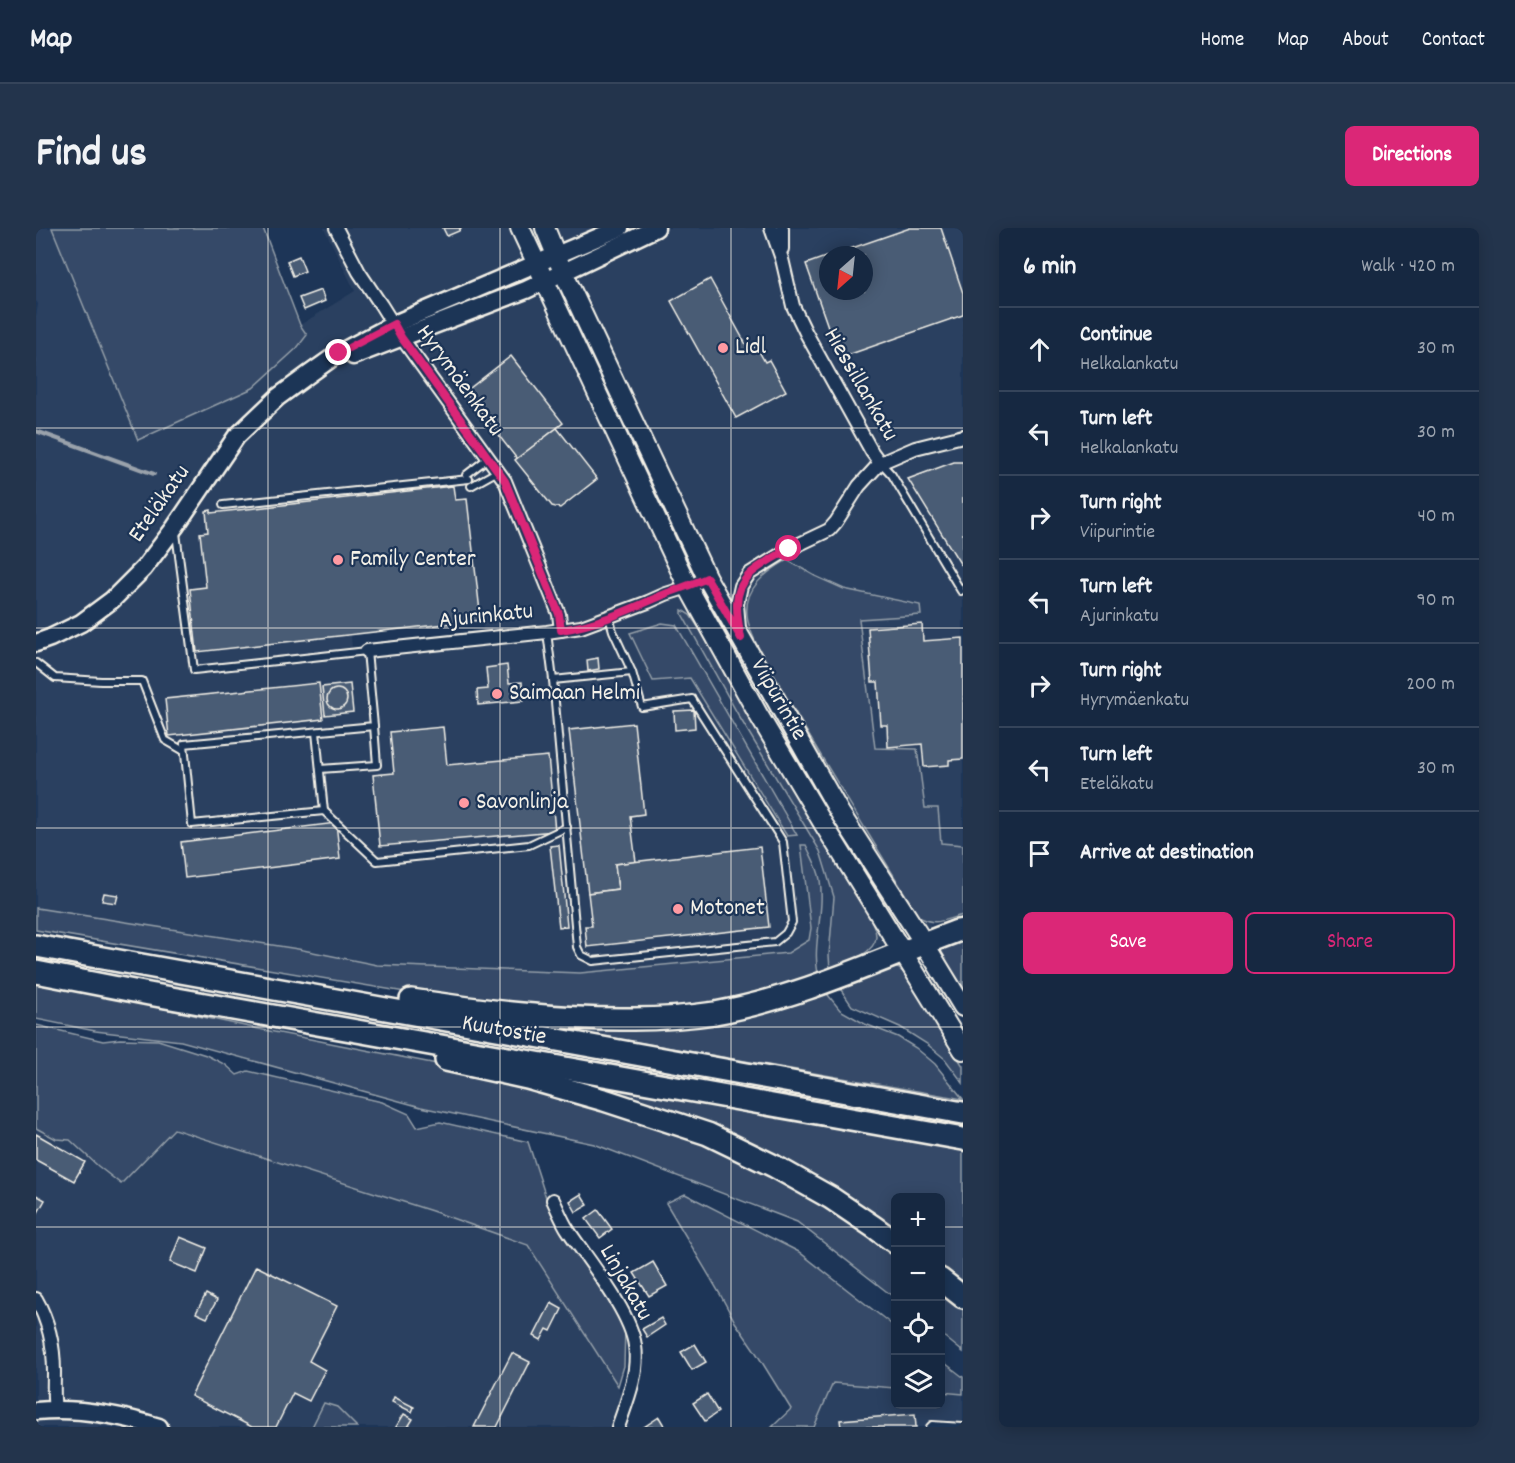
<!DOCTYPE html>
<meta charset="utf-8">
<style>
:root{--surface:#162841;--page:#23344c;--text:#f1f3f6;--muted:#9ea6b1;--line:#35445a;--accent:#db2777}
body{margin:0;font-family:Dekko,sans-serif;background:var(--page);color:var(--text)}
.controls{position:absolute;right:18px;bottom:18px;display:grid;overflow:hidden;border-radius:9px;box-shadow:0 3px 15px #0003}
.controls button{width:54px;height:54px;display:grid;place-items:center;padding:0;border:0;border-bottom:2px solid var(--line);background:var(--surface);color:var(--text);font:30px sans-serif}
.compass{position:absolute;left:783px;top:18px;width:54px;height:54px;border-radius:50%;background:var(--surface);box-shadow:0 3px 15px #0003;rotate:207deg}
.stop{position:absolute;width:18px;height:18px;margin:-14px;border:4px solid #db2777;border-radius:50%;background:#fff}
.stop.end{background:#db2777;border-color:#fff;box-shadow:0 2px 6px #0008}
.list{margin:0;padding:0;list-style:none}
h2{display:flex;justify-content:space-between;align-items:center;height:78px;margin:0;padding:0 24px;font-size:26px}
h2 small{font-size:20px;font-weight:400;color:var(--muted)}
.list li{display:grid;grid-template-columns:39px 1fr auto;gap:18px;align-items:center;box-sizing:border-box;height:84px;padding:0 24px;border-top:2px solid var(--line)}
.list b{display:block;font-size:22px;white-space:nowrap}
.list p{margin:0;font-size:20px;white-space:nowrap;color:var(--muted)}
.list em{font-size:20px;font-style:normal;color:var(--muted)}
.actions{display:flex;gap:12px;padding:18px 24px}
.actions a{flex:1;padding:14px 0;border:2px solid var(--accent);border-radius:9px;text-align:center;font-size:21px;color:var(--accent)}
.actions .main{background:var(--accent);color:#fff}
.icon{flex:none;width:33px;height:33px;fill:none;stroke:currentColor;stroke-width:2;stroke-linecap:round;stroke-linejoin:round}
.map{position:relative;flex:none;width:927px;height:1199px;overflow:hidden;border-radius:9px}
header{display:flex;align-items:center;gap:36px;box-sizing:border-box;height:84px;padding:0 30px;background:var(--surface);border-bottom:2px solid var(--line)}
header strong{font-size:28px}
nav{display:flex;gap:33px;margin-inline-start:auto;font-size:21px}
.intro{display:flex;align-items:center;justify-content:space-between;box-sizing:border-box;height:144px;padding:0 36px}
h1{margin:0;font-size:42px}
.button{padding:15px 27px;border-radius:9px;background:var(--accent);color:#fff;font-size:21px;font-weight:700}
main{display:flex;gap:36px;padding:0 36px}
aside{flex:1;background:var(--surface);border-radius:9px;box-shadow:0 3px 15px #0003}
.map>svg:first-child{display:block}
.built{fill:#2a4060;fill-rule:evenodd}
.green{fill:#354a67;stroke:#949ea8;stroke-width:1.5}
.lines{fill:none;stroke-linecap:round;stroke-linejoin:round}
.stream{stroke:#9aa2ab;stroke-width:4}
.building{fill:#485b74;stroke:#f4f1e8;stroke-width:1.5}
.lane-casing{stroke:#f4f1e8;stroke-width:10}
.street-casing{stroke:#f4f1e8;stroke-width:16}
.secondary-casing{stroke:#f4f1e8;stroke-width:21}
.primary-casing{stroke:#f4f1e8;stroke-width:22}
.highway-casing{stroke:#f4f1e8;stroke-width:26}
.lane{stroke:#1d3557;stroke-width:6}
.street{stroke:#1d3557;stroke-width:12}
.secondary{stroke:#1d3557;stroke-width:16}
.primary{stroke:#1d3557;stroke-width:18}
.highway{stroke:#1d3557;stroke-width:21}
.route{stroke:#db2777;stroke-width:8}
.grid{fill:none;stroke:#f4f1e8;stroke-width:1.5;stroke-opacity:0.55}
.poi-dot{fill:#ff9aa2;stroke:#1d3557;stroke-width:2}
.labels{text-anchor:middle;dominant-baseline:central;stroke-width:4.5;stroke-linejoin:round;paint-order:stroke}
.poi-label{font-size:24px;fill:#f4f1e8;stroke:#1d3557;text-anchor:start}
.street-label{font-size:24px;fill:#f4f1e8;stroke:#1d3557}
</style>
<header>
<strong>Map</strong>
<nav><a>Home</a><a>Map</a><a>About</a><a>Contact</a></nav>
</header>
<div class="intro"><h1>Find us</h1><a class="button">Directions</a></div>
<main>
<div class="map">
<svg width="927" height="1199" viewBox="0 0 927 1199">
<rect width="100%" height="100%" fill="#1d3557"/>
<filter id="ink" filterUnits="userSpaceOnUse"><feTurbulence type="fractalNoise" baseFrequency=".0167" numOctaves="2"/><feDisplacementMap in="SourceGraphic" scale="12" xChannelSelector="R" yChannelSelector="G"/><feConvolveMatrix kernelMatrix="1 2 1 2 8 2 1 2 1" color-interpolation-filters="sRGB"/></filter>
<g filter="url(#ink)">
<g class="built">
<path d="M0,0H16L102,212L261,120L271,107L264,97L319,63L288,0H927V687L913,690L835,721L816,733L782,746L752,725L544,745L341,737L262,721L0,680V88L2,76L0,73ZM792,27H828V63H792ZM446,392L448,410L316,424L315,406Z"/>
<polygon points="0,889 21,901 62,938 138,901 396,983 492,1017 582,1158 594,1199 0,1199"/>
<polygon points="797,1155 859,1160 860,1176 904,1176 905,1164 927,1166 927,1199 778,1199"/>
</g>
<g class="green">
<polygon points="16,0 227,0 264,97 271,107 261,120 217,160 102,212"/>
<path d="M751,332L779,348L808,361L884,377L885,387L823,391L839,520L881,521L889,580H902L905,615L927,617V687C908,691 901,699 883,689C837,613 790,538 746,461C735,440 713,410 711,387C708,360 730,344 751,332Z"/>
<path d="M646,382L654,387L665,403C713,485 759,568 809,648C817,661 841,695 840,709C839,726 808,736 794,742L793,727L798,669L784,623L704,490L646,386Z"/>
<polygon points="626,395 640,397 761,607 751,608 654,450 617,453 594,405"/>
<path d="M765,617H770C775,628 783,641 784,652C789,684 776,715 782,746L750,757L706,770L647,781H517L387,767L0,702V680L262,721L341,737L544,745L752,725L773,712L775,700Z"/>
<polygon points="927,710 927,763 905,729 906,718"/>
<path d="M848,739C863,739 864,739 872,751L927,838V855L909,831L891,816L864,799L816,778L803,759Z"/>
<polygon points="0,755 55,765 218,800 401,836 530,870 683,920 742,948 830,1005 859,1027 859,1070 761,994 558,916 385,879 145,813 59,803 0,791"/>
<polygon points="788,762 804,782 829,796 862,809 880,820 899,836 927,871 497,796"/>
<polygon points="0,797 67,813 84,811 122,812 170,827 190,837 201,847 212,843 346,874 373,886 381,899 404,894 492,914 515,985 589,1099 588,1138 582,1158 492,1017 396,983 138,901 85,956 62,938 34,912 20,911 0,900"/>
<polygon points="514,848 927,922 927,1059 905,1041 904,970 860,970 859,1004 842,990"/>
<polygon points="649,966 763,1024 859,1099 859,1160 797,1155 778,1199 736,1199 755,1181 719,1123 699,1094 684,1066 630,975"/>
<polygon points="904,1063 927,1082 927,1124 905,1106"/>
<polygon points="905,1132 927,1149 927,1166 905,1164"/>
<polygon points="288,1175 301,1179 321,1199 276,1199"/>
</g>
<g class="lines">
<polyline class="stream" points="0,203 118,246"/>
</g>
<g class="building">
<polygon points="407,0 425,0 423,3 411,8"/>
<polygon points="874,0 905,0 927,65 927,87 803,130 770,36 792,28 792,63 828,63 828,27 796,27"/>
<polygon points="263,28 269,43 257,48 251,33"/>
<polygon points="674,51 713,122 720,118 729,134 733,132 750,163 700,190 635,73"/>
<polygon points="285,62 289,73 268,82 263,70"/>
<polygon points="475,128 527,195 481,231 429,164"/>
<polygon points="521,200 561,251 524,280 516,278 479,232"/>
<polygon points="918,234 927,234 927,337 925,337 872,251"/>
<polygon points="417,258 419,272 431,271 445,392 161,424 154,361 170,359 164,305 172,304 170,283 175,282 175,285"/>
<polygon points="886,396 887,413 927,410 927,531 913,532 913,537 888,539 886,516 852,519 851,497 845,497 842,454 836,454 832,400"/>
<polygon points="562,430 563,441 552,443 551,432"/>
<polygon points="471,437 473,455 486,454 487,473 442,477 441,462 452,461 450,440"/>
<polygon points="283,455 287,491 133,508 129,471"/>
<polygon points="314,456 317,484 289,487 286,459"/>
<circle cx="301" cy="471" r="10"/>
<polygon points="658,482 659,500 639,502 638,483"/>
<polygon points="598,495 608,586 594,588 600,634 579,636 582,661 552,665 533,502"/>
<polygon points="407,499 411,537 512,528 519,603 344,618 337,547 358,545 354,504"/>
<polygon points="300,595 304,631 149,650 145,614"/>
<polygon points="523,617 531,698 523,699 514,618"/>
<polygon points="724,619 733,699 551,719 549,698 556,698 552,665 582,661 579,636"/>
<polygon points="68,665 82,667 80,675 66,673"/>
<polygon points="0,906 49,934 38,953 0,932"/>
<polygon points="545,966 552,977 540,984 534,973"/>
<polygon points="0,967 9,972 0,988"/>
<polygon points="562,982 576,1001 564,1010 550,991"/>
<polygon points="144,1009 171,1020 161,1045 134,1034"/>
<polygon points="617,1034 631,1058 613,1068 598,1045"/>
<polygon points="220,1038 301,1078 273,1133 289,1142 273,1173 257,1165 240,1199 216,1199 155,1168"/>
<polygon points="170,1066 181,1072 171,1090 160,1085"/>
<polygon points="515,1075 526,1081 515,1103 511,1101 505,1112 498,1108"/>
<polygon points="625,1090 629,1097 611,1109 606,1101"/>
<polygon points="659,1116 670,1134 656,1142 645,1124"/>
<polygon points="476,1125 494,1134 461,1199 438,1199"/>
<polygon points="671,1166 682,1184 669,1193 657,1175"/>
<polygon points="358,1169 378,1179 376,1184 356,1174"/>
<polygon points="368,1186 377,1191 372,1199 360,1199"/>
<polygon points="879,1186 880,1199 805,1199 804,1192"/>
<polygon points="623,1189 629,1199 608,1199"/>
</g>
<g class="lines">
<g class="lane-casing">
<g id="lane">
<polyline points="845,235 856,247 925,363"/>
<polyline points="430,247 452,230"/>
<polyline points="435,258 462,243"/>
<polyline points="187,277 433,251"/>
<polyline points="140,305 158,442 331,423 338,498 148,516 156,596 288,583 341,633 493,617 531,599"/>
<polyline points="511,404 517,452 541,719 545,727 557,733 739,714 750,705 756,694 747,614 656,471 606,479 596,444"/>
<polyline points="0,435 19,450 65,453 106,453 129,512 148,523"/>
<polyline points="517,452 596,444 577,403 573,389"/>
<polyline points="280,504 288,583"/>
<polyline points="284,541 341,537 338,498"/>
<polyline points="894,1199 896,1197 927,1199"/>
</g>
</g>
<g class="street-casing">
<g id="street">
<polyline points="300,0 323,44 345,77 365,109 469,253 523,386 525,402"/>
<polyline points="735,0 746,31 757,78 770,105 836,224 844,235"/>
<polyline points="746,0 746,21"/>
<polyline points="703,400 701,376 705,358 713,346 753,321 793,302 800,294 823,258 844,235 879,220 927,208"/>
<polyline points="331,423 511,404 545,399 612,374 630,366 652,359 671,350"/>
<path d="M517,972C522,982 526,993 532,1002C551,1031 595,1084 599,1118C603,1145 591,1173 582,1199"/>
<path d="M0,1071C12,1092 18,1119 18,1144C18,1156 17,1169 19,1181"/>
</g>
</g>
<g class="secondary-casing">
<g id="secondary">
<polyline points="317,128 490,62 620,0"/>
<polyline points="0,415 14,410 45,395 76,372 108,340 139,299 200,209 242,169 272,147 303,125 358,96 584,0"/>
<path d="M0,1183C41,1179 84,1187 123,1199"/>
</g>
</g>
<g class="primary-casing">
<g id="primary">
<polyline points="484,0 652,359 722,486 788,597 927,822"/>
<polyline points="509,0 527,44 671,350 804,585 888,715 927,779"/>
</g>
</g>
<g class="highway-casing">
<g id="highway">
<polyline points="0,718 927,885"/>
<polyline points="0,744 113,766 927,911"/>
<path d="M375,772C450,783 521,792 597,791C625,791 652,789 679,785C763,770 841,733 921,703L927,702"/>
<polyline points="410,832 491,850 568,872 672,906 738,938 795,970 838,999 860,1015"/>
<polyline points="904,1051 927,1069"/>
</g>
</g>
<use href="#lane" class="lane"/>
<use href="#street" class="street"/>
<use href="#secondary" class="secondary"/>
<use href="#primary" class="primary"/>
<use href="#highway" class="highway"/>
</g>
</g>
<g class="lines" filter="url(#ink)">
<path class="route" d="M303,125L358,96L365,109L469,253L523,386L525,402C561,397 595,381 627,367C642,361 657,356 671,350L705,410C703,400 701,388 701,377C701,345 730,335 753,321"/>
</g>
<path class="grid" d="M232,0V1199M464,0V1199M695,0V1199M0,200H927M0,400H927M0,600H927M0,799H927M0,999H860M904,999H927"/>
<g class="poi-dot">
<circle cx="687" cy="120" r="6"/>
<circle cx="302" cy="332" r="6"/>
<circle cx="461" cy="466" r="6"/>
<circle cx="428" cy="575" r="6"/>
<circle cx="642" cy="681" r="6"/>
</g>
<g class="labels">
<g class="poi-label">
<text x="699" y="120">Lidl</text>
<text x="314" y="332">Family Center</text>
<text x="473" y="466">Saimaan Helmi</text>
<text x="440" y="575">Savonlinja</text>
<text x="654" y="681">Motonet</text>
</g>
<g class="street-label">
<text transform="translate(423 153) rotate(54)">Hyrymäenkatu</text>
<text transform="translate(824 157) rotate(60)">Hiessillankatu</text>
<text transform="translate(124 276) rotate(-55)">Eteläkatu</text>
<text transform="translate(450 389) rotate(-6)">Ajurinkatu</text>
<text transform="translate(742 472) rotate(60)">Viipurintie</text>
<text transform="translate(468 803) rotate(10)">Kuutostie</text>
<text transform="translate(589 1055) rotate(60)">Linjakatu</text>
</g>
</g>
</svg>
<div class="controls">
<button>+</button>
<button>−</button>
<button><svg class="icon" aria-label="locate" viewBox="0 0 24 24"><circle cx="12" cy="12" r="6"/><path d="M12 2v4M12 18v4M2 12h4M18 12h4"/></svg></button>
<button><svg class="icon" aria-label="layers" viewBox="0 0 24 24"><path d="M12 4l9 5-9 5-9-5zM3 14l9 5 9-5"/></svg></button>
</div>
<svg class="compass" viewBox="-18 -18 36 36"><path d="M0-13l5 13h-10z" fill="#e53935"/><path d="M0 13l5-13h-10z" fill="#9ea6b1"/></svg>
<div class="stop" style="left:753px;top:321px"></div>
<div class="stop end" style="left:303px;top:125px"></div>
</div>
<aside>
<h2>6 min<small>Walk · 420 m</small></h2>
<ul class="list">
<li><svg class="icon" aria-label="ahead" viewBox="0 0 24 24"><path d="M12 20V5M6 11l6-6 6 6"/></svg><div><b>Continue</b><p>Helkalankatu</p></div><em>30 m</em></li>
<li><svg class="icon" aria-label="left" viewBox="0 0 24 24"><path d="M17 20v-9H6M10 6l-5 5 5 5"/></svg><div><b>Turn left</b><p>Helkalankatu</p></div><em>30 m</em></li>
<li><svg class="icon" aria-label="right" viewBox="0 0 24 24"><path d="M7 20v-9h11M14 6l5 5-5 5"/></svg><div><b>Turn right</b><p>Viipurintie</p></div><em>40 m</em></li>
<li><svg class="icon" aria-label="left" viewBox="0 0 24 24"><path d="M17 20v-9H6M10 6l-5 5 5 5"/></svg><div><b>Turn left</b><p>Ajurinkatu</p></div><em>90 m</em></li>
<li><svg class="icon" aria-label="right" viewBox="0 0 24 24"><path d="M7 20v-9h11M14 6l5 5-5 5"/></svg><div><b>Turn right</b><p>Hyrymäenkatu</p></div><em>200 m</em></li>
<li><svg class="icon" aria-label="left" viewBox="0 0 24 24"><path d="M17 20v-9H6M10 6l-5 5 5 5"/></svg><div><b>Turn left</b><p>Eteläkatu</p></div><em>30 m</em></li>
<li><svg class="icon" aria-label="arrive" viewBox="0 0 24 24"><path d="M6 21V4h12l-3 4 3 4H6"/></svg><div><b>Arrive at destination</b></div></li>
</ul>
<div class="actions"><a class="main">Save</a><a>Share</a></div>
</aside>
</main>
